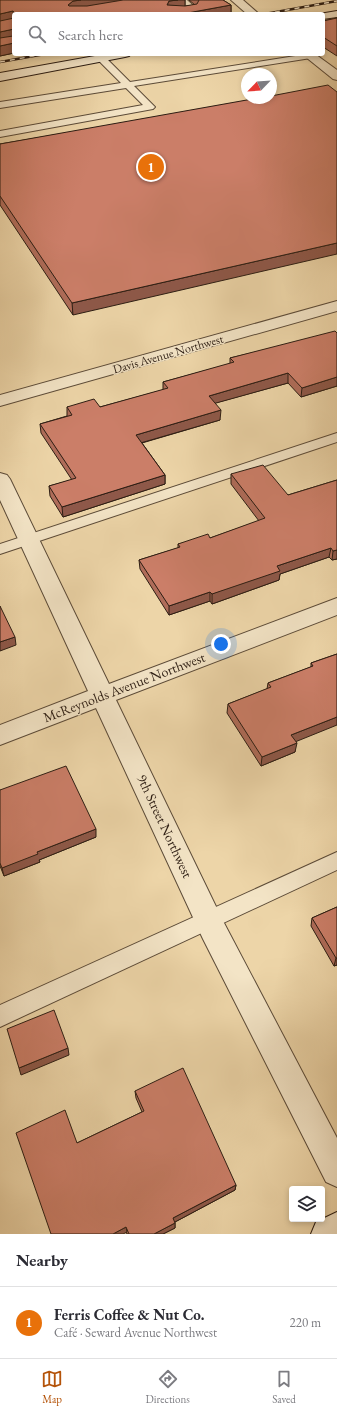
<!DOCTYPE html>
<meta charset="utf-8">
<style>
:root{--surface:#fff;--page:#f7f7f7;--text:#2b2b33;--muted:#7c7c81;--line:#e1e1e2;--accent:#b45309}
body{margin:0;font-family:"EB Garamond",serif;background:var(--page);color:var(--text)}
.controls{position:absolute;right:12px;bottom:12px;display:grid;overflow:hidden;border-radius:4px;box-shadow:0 2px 6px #0003}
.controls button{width:36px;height:36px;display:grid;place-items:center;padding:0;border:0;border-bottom:1px solid var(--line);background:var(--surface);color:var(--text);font:20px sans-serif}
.compass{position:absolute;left:241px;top:68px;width:36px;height:36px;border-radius:50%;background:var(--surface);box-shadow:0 2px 6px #0003;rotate:245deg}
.you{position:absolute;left:221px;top:644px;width:14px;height:14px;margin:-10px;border:3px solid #fff;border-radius:50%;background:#1a73e8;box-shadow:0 0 0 6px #1a73e833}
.badge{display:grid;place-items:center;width:26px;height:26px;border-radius:50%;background:var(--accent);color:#fff;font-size:13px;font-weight:700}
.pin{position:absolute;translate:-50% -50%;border:2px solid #fff;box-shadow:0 1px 4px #0006}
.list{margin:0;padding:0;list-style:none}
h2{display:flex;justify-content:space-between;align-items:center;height:52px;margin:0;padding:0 16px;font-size:17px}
h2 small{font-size:13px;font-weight:400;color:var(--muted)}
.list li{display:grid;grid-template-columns:26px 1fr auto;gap:12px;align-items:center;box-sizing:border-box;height:72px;padding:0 16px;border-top:1px solid var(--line)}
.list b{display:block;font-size:15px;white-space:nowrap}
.list p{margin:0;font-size:13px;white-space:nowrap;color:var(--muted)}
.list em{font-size:13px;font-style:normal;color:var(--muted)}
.icon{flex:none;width:22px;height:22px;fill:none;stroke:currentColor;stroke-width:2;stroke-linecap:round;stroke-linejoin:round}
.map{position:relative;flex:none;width:337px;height:1234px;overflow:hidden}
.search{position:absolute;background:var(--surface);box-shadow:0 2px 6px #0003;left:12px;right:12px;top:12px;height:44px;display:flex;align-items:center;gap:10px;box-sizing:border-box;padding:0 14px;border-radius:4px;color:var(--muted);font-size:15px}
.sheet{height:124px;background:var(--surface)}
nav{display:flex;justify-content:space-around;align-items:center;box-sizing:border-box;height:56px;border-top:1px solid var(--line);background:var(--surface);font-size:11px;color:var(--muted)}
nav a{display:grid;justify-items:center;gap:2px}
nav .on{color:var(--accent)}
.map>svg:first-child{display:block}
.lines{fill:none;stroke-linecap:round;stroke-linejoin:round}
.lane-casing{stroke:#5c4b38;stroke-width:2}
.street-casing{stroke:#5c4b38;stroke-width:2}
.secondary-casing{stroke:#2c1d13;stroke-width:2}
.lane{fill:#f3e4c6;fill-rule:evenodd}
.street{fill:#f3e4c6;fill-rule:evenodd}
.secondary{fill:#f3e4c6;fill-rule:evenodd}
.rail-casing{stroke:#2c1d13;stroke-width:2.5}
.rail{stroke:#f3e4c6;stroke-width:1.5;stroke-dasharray:5;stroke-linecap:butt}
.wall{fill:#af6c59;stroke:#2c1d13}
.shaded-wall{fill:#8e5849;stroke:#2c1d13}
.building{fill:#cb7e68;stroke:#2c1d13}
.labels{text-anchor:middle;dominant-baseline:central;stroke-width:3;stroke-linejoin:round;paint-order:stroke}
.far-street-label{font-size:12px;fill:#2c1d13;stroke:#f3e4c6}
.street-label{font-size:14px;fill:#2c1d13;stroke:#f3e4c6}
</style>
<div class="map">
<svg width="337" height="1234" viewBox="0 0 337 1234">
<rect width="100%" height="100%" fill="#edd5a8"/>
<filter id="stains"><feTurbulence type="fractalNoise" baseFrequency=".005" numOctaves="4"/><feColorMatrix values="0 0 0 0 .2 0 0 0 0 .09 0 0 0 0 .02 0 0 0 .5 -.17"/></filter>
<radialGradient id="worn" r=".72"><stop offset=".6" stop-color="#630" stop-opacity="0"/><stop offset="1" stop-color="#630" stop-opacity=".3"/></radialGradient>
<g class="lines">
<g class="lane-casing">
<g id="lane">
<polygon points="178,0 187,0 198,10 197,12 185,14 168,14 169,12 188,9"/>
<polygon points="308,54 314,54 315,56 311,58 134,86 155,107 153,109 0,137 0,131 143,105 126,88 0,108 0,102 121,83 98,60 97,58 98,56 104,56 130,82"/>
<polygon points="337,433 337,442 0,554 0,544"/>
<polygon points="337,852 337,870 0,1027 0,1005"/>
</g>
</g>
<g class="street-casing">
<g id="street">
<polygon points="231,0 243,0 259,14 247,14"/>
<polygon points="302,54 315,54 337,70 337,80 333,79"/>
<polygon points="337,301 337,311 0,406 0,395"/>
<polygon points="0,473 7,475 10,479 109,684 337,598 337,615 116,700 223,921 337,1138 337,1187 326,1182 203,939 96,708 0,745 0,725 88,691 0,500"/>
</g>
</g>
<g class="secondary-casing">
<g id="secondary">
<polygon points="337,11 337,17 323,19 323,14 319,14"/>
<polygon points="106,54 131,54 129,56 125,57 0,81 0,73"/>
<polygon points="337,1212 337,1234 311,1234 316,1222"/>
</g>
</g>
<use href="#lane" class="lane"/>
<use href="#street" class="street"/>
<use href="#secondary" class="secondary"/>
<g class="rail-casing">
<g id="rail">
<polyline points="265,14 337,1"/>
<polyline points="0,62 45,54"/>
</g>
</g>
<use href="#rail" class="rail"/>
</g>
<g class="wall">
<polygon points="0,0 185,0 185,6 195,5 189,0 223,0 231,5 231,14 14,14 14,53 0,56"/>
<polygon points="337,18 337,56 323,47 323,21"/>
<polygon points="66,133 73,315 0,205 0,144"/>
<polygon points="337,333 337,386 301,397 288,383 215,403 220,420 142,443 165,475 165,484 63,517 50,496 49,486 72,480 41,433 40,424 67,416 67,407 100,407 163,390 163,382 230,364 230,358"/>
<polygon points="231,474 288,495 337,480 337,559 332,560 329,557 280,574 279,580 212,604 210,601 169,615 140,569 139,560 178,548 178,544 210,538 259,521 231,484"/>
<polygon points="337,654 295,741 295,752 261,766 227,713 228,704 267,689 268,683 311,667 311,663"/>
<polygon points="0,790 96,837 39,860 40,862 4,876 0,866"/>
<polygon points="337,907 337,965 334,966 311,926 312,918"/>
<polygon points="135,1091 236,1185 235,1190 175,1222 175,1228 163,1234 127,1234 77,1143 142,1112 136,1098"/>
</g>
<g class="shaded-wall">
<polygon points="81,0 133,0 74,11 68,5 73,1"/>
<polygon points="177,0 185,0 185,8 167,5 169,1"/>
<polygon points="231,5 231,14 182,14"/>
<polygon points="13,11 14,21 0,23 0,14"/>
<polygon points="14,29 14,39 0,41 0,32"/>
<polygon points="14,43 14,53 0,56 0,46"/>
<polygon points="337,243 337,254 73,315 72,303"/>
<polygon points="288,373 288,383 209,405 209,396"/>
<polygon points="337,377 337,386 301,397 302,388"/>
<polygon points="221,410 220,420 137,444 136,435"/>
<polygon points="165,475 165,484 63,517 62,507"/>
<polygon points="331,548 329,557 280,574 279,580 212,604 212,594 277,566"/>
<polygon points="337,550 337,559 332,560 333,551"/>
<polygon points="210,592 210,601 169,615 169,606"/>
<polygon points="15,637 16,645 0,651 0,642"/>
<polygon points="337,717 337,725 290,744 291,735"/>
<polygon points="297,743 295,752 261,766 262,757"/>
<polygon points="96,829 96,837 39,860 40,862 4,876 2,868 37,852"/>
<polygon points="336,958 337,958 337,965 334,966"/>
<polygon points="68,1048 69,1055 21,1075 19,1068"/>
<polygon points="236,1185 235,1190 173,1223 173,1218"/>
<polygon points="175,1223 175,1228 163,1234 154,1234"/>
<polygon points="126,1227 127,1232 123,1234 113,1234"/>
</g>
<g class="building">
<polygon points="0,0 81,0 73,1 68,5 69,6 87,6 123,0 178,0 169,1 167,5 185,6 197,4 199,0 223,0 231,5 182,14 15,14 15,13 13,11 0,14"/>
<polygon points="14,18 14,29 0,32 0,21"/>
<polygon points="337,18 337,46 323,37 323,21"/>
<polygon points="14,29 14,43 0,46 0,38 13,36"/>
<polygon points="328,85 337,92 337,243 72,303 0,196 0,144 258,98 271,98 271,96"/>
<polygon points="335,331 337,333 337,377 302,388 288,373 209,396 221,410 136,435 165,475 62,507 49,486 76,478 40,424 72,415 67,407 94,399 100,407 168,388 163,382 234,362 230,358"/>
<polygon points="263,465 288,495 337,480 337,550 333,551 331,548 277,566 280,571 212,594 210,592 169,606 139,560 180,547 178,544 208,534 210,538 265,518 231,474"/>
<polygon points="0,606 15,637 0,642"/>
<polygon points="337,654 337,717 291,735 297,743 262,757 228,704 271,687 268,683 313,666 311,663"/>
<polygon points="66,766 96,829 37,852 38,854 2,868 0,863 0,790"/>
<polygon points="337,907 337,958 336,958 312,918"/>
<polygon points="54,1010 68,1048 19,1068 7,1029"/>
<polygon points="183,1068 236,1185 173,1218 175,1223 154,1234 129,1234 126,1227 113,1234 51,1234 16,1133 65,1110 77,1143 144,1111 135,1091"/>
</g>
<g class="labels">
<g class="far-street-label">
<text transform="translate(168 354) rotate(-16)">Davis Avenue Northwest</text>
</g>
<g class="street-label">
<text transform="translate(124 687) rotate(-21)">McReynolds Avenue Northwest</text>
<text transform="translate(165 826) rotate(65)">9th Street Northwest</text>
</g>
</g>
<rect width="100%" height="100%" filter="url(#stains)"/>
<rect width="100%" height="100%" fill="url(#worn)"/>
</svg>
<div class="controls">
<button><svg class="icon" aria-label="layers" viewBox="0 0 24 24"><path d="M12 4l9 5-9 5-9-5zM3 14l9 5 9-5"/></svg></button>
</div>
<svg class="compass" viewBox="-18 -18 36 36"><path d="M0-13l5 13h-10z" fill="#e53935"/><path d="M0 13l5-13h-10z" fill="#7c7c81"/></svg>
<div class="you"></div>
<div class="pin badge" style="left:151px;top:167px;background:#e8710a">1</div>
<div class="search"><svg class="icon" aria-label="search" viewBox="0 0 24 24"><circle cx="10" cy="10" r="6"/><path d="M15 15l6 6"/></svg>Search here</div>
</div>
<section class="sheet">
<h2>Nearby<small></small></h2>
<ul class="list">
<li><span class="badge" style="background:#e8710a">1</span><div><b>Ferris Coffee &amp; Nut Co.</b><p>Café · Seward Avenue Northwest</p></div><em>220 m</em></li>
</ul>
</section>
<nav>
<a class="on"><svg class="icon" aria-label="map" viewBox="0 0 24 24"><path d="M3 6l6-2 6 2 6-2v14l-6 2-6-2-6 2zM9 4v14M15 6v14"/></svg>Map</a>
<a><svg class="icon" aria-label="directions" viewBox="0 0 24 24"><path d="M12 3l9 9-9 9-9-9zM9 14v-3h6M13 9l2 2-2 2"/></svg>Directions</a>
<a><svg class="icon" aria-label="saved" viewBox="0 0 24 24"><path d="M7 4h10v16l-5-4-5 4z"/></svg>Saved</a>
</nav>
